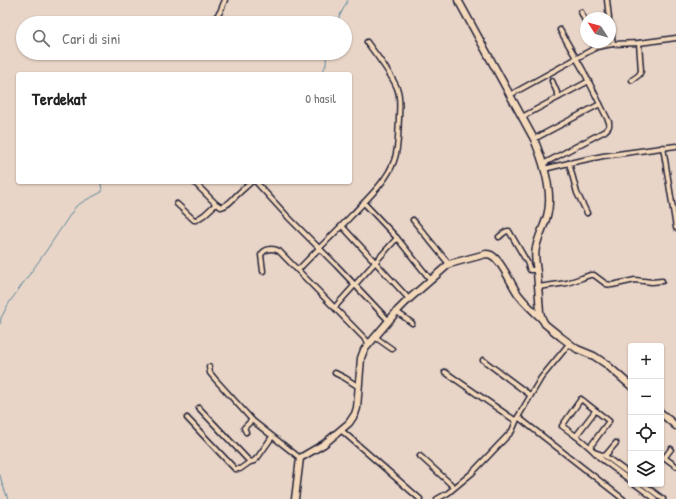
<!DOCTYPE html>
<html lang="id">
<meta charset="utf-8">
<style>
:root{--surface:#fff;--page:#f6f6f6;--text:#222;--muted:#767676;--line:#e0e0e0}
body{margin:0;font-family:"Patrick Hand",sans-serif;background:var(--page);color:var(--text)}
.controls{position:absolute;right:12px;bottom:12px;display:grid;overflow:hidden;border-radius:4px;box-shadow:0 1px 3px #0004}
.controls button{width:36px;height:36px;display:grid;place-items:center;padding:0;border:0;border-bottom:1px solid var(--line);background:var(--surface);color:var(--text);font:20px sans-serif}
.compass{position:absolute;left:580px;top:12px;width:36px;height:36px;border-radius:50%;background:var(--surface);box-shadow:0 1px 3px #0004;rotate:306deg}
.list{margin:0;padding:0;list-style:none}
h2{display:flex;justify-content:space-between;align-items:center;height:52px;margin:0;padding:0 16px;font-size:17px}
h2 small{font-size:13px;font-weight:400;color:var(--muted)}
.icon{flex:none;width:22px;height:22px;fill:none;stroke:currentColor;stroke-width:2;stroke-linecap:round;stroke-linejoin:round}
.map{position:relative;flex:none;width:676px;height:499px;overflow:hidden}
.search{position:absolute;background:var(--surface);box-shadow:0 1px 3px #0004;left:16px;top:16px;width:336px;height:44px;display:flex;align-items:center;gap:10px;box-sizing:border-box;padding:0 14px;border-radius:22px;color:var(--muted);font-size:15px}
.panel{position:absolute;background:var(--surface);box-shadow:0 1px 3px #0004;left:16px;top:72px;width:336px;height:112px;border-radius:4px}
.map>svg:first-child{display:block}
.lines{fill:none;stroke-linecap:round;stroke-linejoin:round}
.stream{stroke:#5a879d;stroke-width:1}
.street-casing{stroke:#22223b;stroke-width:7}
.secondary-casing{stroke:#22223b;stroke-width:9}
.street{stroke:#f3d8ba;stroke-width:4}
.secondary{stroke:#f3d8ba;stroke-width:6}
</style>
<div class="map">
<svg width="676" height="499" viewBox="0 0 676 499">
<rect width="100%" height="100%" fill="#e9d5c7"/>
<filter id="ink" filterUnits="userSpaceOnUse"><feTurbulence type="fractalNoise" baseFrequency=".025" numOctaves="2"/><feDisplacementMap in="SourceGraphic" scale="8" xChannelSelector="R" yChannelSelector="G"/><feConvolveMatrix kernelMatrix="1 2 1 2 8 2 1 2 1" color-interpolation-filters="sRGB"/></filter>
<g filter="url(#ink)">
<g class="lines">
<g class="stream">
<polyline points="336,23 348,0"/>
<path d="M320,74C326,68 328,62 325,53"/>
<polyline points="0,324 1,318 9,303 46,251 76,206 86,200 102,192 101,183 103,182"/>
<polyline points="0,475 2,483 8,499"/>
</g>
<g class="street-casing">
<g id="street">
<polyline points="607,0 609,18"/>
<polyline points="581,12 586,23"/>
<polyline points="211,23 220,12 225,0"/>
<polyline points="610,23 613,44"/>
<polyline points="632,80 639,75 641,71 639,43"/>
<polyline points="552,81 559,97"/>
<polyline points="510,95 597,47 613,44 639,43 676,38"/>
<polyline points="522,117 589,81"/>
<polyline points="534,139 600,104"/>
<polyline points="663,147 676,228"/>
<polyline points="569,163 577,193 587,213"/>
<path d="M543,164L605,131C608,128 610,127 609,122L583,70L560,30"/>
<polyline points="544,169 569,163 603,156 676,146"/>
<polyline points="256,182 288,217 336,265 389,321"/>
<polyline points="364,203 397,238 430,279"/>
<polyline points="177,204 194,220 196,220 204,215 216,204 194,182"/>
<path d="M216,204L221,207C230,205 232,199 239,193C243,189 247,186 251,182"/>
<polyline points="413,220 449,264"/>
<polyline points="342,226 409,299"/>
<path d="M499,237C502,235 505,230 509,231L527,262L530,270H537"/>
<path d="M298,270C316,251 335,233 353,214C368,198 387,181 394,161C399,148 398,132 399,118C399,109 401,97 397,88C391,73 376,55 367,42"/>
<path d="M263,271L261,255C265,248 273,248 279,251L369,343"/>
<polyline points="538,287 567,283 582,278 590,275 594,275 606,284 612,285 635,280 652,282 662,281"/>
<polyline points="335,307 397,238"/>
<polyline points="397,312 412,323"/>
<polyline points="375,337 392,349"/>
<polyline points="483,360 530,395"/>
<polyline points="209,367 210,373 215,379 253,421 300,458"/>
<polyline points="445,372 516,421"/>
<polyline points="335,373 345,378 359,387"/>
<polyline points="199,408 250,462 254,461 258,457 272,437"/>
<polyline points="518,417 623,499"/>
<polyline points="187,418 235,469 240,469 250,462"/>
<polyline points="341,430 420,499"/>
<polyline points="246,432 244,428 252,420"/>
<polyline points="576,436 595,411"/>
<path d="M590,447L609,421L581,399L562,426C576,436 589,445 600,458L631,481"/>
<polyline points="671,449 665,457 665,458 676,466"/>
<polyline points="597,453 605,456 631,475"/>
<polyline points="420,456 454,487"/>
<polyline points="605,456 616,443"/>
<polyline points="635,484 655,499"/>
<polyline points="643,484 663,499"/>
<polyline points="437,499 448,493 472,473 512,431 518,417 541,378 569,344"/>
</g>
</g>
<g class="secondary-casing">
<g id="secondary">
<path d="M458,0L534,139C543,161 554,193 547,216C544,227 538,237 536,248C534,256 536,264 537,272C538,286 539,299 540,312L542,319L545,324L561,337L577,349L594,356L606,364L631,386"/>
<polyline points="661,413 676,426"/>
<path d="M295,499L300,458L324,444L349,423L355,414L357,408L361,358L364,350L398,310L409,299L449,264L486,254C489,254 492,255 494,257C503,264 511,284 518,294C525,303 533,311 542,319"/>
</g>
</g>
<use href="#street" class="street"/>
<use href="#secondary" class="secondary"/>
</g>
</g>
</svg>
<div class="controls">
<button>+</button>
<button>−</button>
<button><svg class="icon" aria-label="locate" viewBox="0 0 24 24"><circle cx="12" cy="12" r="6"/><path d="M12 2v4M12 18v4M2 12h4M18 12h4"/></svg></button>
<button><svg class="icon" aria-label="layers" viewBox="0 0 24 24"><path d="M12 4l9 5-9 5-9-5zM3 14l9 5 9-5"/></svg></button>
</div>
<svg class="compass" viewBox="-18 -18 36 36"><path d="M0-13l5 13h-10z" fill="#e53935"/><path d="M0 13l5-13h-10z" fill="#767676"/></svg>
<div class="search"><svg class="icon" aria-label="search" viewBox="0 0 24 24"><circle cx="10" cy="10" r="6"/><path d="M15 15l6 6"/></svg>Cari di sini</div>
<section class="panel">
<h2>Terdekat<small>0 hasil</small></h2>
<ul class="list">
</ul>
</section>
</div>
